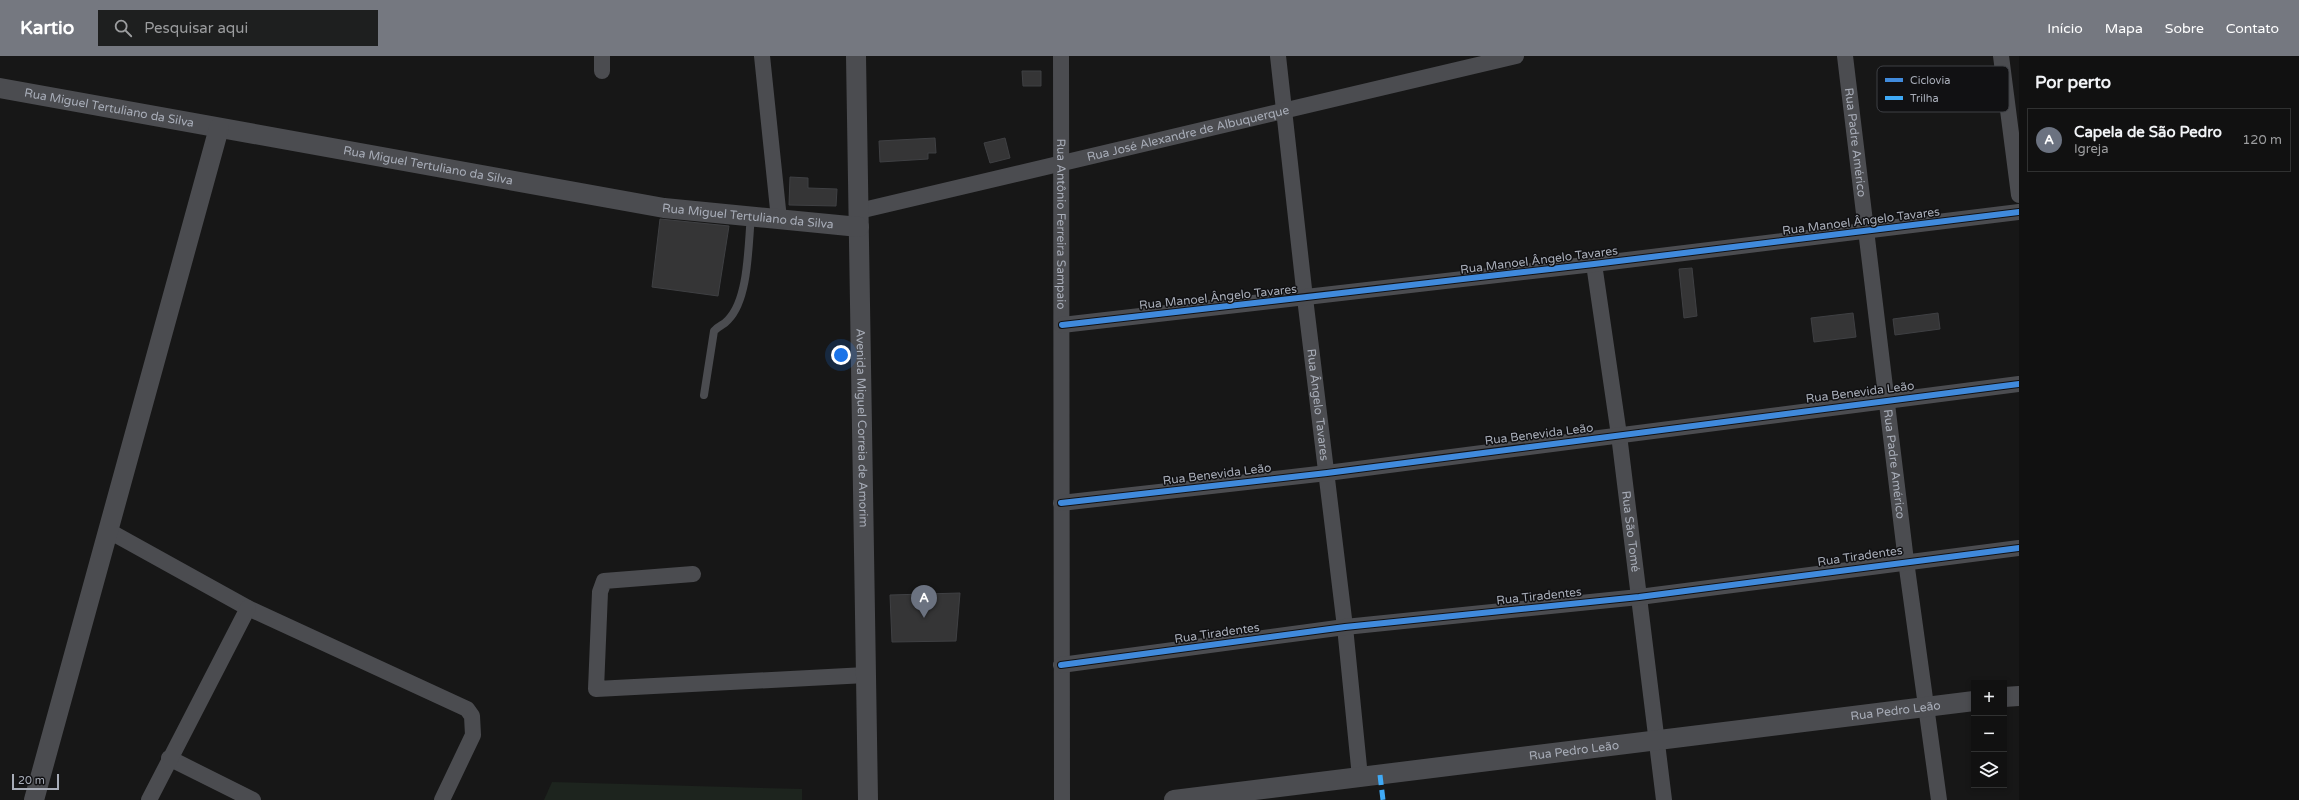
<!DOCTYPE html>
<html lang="pt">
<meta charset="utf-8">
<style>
:root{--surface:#111;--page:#1e1f1f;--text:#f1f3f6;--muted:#9c9d9f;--line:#303131;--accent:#757880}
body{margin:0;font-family:"Varela Round",sans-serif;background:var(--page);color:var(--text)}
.controls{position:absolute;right:12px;bottom:12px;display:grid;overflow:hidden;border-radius:0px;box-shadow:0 2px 6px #0003}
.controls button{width:36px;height:36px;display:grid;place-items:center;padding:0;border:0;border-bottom:1px solid var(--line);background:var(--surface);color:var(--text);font:20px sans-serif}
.scale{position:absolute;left:12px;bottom:10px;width:47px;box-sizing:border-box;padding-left:4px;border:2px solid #a8adb8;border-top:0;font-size:11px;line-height:14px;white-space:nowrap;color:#a8adb8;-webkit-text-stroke:3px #111113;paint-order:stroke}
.you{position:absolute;left:841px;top:299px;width:14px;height:14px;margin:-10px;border:3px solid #fff;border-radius:50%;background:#1a73e8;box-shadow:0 0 0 6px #1a73e833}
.badge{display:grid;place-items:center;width:26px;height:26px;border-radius:50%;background:var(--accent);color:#fff;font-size:13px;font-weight:700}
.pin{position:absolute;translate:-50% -33px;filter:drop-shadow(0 1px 2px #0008)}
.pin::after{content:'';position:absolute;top:21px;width:14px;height:12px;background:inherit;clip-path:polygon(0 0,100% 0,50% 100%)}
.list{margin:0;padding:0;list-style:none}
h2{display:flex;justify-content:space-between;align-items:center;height:52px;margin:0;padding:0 16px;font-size:17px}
h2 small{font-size:13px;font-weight:400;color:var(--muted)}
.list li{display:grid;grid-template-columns:26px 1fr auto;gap:12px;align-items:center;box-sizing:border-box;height:64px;margin:0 8px 8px;padding:0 8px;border:1px solid var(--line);border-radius:0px}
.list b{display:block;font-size:15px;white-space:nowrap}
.list p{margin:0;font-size:13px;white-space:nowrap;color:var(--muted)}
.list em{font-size:13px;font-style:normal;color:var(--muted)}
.icon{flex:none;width:22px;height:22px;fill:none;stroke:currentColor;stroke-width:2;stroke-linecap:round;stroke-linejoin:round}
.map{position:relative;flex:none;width:2019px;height:744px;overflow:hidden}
header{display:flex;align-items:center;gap:24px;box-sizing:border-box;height:56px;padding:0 20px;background:var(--accent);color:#fff}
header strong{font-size:19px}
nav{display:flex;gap:22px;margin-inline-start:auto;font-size:14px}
.search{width:280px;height:36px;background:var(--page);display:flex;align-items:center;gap:10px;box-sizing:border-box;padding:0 14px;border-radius:0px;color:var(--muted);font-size:15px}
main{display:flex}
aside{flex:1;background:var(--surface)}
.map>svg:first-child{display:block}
.green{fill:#1d241e}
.building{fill:#353536;stroke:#3f4043}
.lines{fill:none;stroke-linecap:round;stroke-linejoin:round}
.service{stroke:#4b4c50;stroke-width:8}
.minor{stroke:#4b4c50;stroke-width:16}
.tertiary{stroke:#4b4c50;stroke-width:20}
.quiet{stroke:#3fa9f5;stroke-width:5;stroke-dasharray:10 5;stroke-linecap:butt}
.cycleway-casing{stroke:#111113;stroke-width:8}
.cycleway{stroke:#408adc;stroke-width:6}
.labels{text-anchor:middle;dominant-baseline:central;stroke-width:3;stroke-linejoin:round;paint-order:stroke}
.street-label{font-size:12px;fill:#a8adb8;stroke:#111113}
.key{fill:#111113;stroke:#3e4045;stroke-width:1}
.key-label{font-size:11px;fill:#a8adb8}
</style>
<header>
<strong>Kartio</strong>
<div class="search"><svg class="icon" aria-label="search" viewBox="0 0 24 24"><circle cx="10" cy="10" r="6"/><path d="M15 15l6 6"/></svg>Pesquisar aqui</div>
<nav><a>Início</a><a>Mapa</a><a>Sobre</a><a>Contato</a></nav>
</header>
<main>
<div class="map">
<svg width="2019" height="744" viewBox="0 0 2019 744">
<rect width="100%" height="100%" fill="#171717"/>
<polygon class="green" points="552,726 802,733 802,744 544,744"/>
<g class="building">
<polygon points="1022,15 1041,15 1041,30 1023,30"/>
<polygon points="935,82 936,97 928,97 928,103 880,106 879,85"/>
<polygon points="1005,82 1010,102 990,107 984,87"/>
<polygon points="790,121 808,122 808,132 837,133 836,150 789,149"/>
<polygon points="660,163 729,170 718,240 652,231"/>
<polygon points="1692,212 1697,260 1684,262 1679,213"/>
<polygon points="1853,257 1856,281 1814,286 1811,262"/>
<polygon points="1938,257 1940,273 1895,279 1893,263"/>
<polygon points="960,537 956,585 892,586 890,539"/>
</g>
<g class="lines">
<path class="service" d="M704,339L714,275C718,270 724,269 728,264C749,243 748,189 751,160"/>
<g class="minor">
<polyline points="602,0 602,15"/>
<polyline points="762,0 779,163"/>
<path id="s1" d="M1061,0L1062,744"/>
<path id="s2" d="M1278,0L1305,242L1345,571L1360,721"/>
<path id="s3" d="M1845,0L1906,505L1939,744"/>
<polyline points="2001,0 2019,139"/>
<path id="s4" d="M859,155L1516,0"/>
<path id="s5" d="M1594,208L1619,379L1664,744"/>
<polyline points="1062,269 1594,208 2019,156"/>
<polyline points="1061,447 1327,417 2019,328"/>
<polyline points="109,475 248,552 467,653 472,660 473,679 442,744"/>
<polyline points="693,518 604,525 600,536 596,633 866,619"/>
<polyline points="1061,609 1345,571 1639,541 2019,492"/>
<polyline points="169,702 253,744"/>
<polyline points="149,744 248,552"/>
</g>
<g class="tertiary">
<path id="s6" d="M856,0L868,744"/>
<path id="s7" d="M0,32L664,152L859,171"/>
<polyline points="2004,641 2019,640"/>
<polyline points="34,744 219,72"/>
<path id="s8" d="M1174,744L1974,645"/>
</g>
<polyline class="quiet" points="1380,719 1383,744"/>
<g class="cycleway-casing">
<g id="cycleway">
<polyline points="1062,269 1594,208 2019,156"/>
<polyline points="1061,447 1327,417 2019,328"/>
<polyline points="1061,609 1345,571 1639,541 2019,492"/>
</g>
</g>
<use href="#cycleway" class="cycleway"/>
</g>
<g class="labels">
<g class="street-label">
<text stroke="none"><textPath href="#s7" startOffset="111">Rua Miguel Tertuliano da Silva</textPath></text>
<text stroke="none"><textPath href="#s4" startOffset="338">Rua José Alexandre de Albuquerque</textPath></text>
<text stroke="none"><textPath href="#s3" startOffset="87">Rua Padre Américo</textPath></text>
<text stroke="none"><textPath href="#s7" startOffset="435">Rua Miguel Tertuliano da Silva</textPath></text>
<text stroke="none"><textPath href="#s7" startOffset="759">Rua Miguel Tertuliano da Silva</textPath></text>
<text transform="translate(1861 165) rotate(-7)">Rua Manoel Ângelo Tavares</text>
<text stroke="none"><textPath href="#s1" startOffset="168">Rua Antônio Ferreira Sampaio</textPath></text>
<text transform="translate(1539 204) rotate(-7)">Rua Manoel Ângelo Tavares</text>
<text transform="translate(1218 241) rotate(-6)">Rua Manoel Ângelo Tavares</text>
<text transform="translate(1860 336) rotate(-7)">Rua Benevida Leão</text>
<text stroke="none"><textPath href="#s2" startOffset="351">Rua Ângelo Tavares</textPath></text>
<text stroke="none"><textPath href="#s6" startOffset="372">Avenida Miguel Correia de Amorim</textPath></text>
<text transform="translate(1539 378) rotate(-7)">Rua Benevida Leão</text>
<text stroke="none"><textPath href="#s3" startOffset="411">Rua Padre Américo</textPath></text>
<text transform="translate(1217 418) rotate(-7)">Rua Benevida Leão</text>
<text stroke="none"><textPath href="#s5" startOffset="270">Rua São Tomé</textPath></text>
<text transform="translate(1860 500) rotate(-8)">Rua Tiradentes</text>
<text transform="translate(1539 540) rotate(-6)">Rua Tiradentes</text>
<text transform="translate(1217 577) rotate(-8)">Rua Tiradentes</text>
<text stroke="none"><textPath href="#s8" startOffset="727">Rua Pedro Leão</textPath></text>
<text stroke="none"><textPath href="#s8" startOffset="403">Rua Pedro Leão</textPath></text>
</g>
</g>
<rect x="1877" y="10" width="132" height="46" rx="6" class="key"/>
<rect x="1885" y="22" width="18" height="4" fill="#408adc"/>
<rect x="1885" y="40" width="18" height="4" fill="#3fa9f5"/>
<g class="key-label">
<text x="1910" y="28">Ciclovia</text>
<text x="1910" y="46">Trilha</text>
</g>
</svg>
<div class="controls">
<button>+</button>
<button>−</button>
<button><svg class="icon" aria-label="layers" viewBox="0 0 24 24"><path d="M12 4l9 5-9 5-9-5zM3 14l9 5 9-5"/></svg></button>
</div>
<div class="scale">20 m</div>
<div class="you"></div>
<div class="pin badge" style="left:924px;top:562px;background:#6b7280">A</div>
</div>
<aside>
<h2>Por perto<small></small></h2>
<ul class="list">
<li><span class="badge" style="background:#6b7280">A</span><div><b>Capela de São Pedro</b><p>Igreja</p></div><em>120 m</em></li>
</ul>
</aside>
</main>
